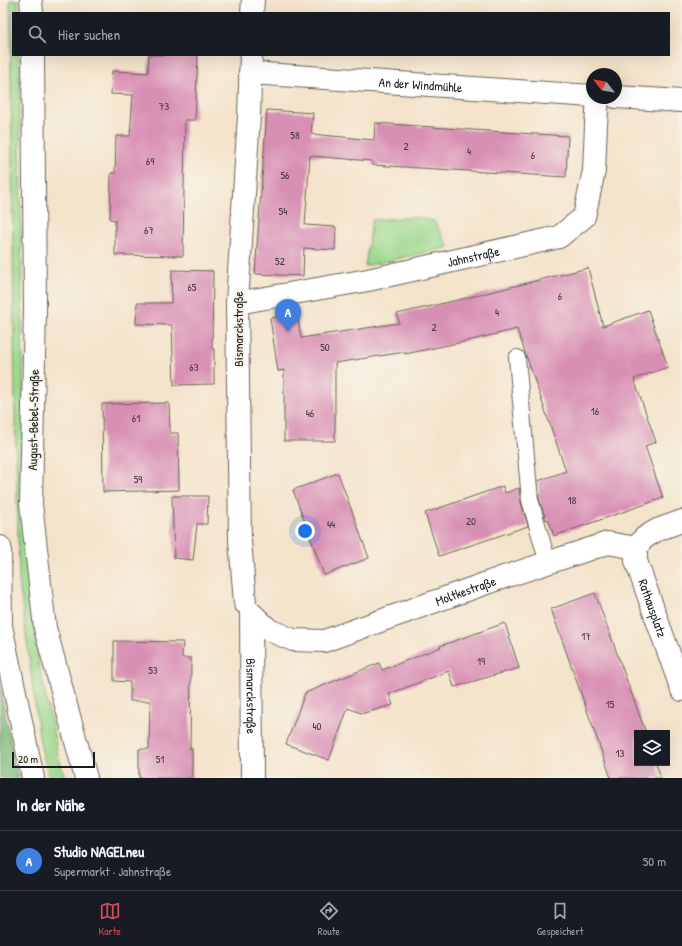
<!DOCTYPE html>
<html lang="de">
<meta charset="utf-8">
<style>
:root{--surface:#171b24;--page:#242831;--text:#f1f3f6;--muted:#9ea1a6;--line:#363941;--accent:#d1495b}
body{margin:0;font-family:"Patrick Hand",sans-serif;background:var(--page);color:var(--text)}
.controls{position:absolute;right:12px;bottom:12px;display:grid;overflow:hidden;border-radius:0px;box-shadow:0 4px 16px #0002}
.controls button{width:36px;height:36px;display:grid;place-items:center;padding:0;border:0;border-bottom:1px solid var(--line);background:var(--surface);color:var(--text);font:20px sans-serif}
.compass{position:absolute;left:586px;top:68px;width:36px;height:36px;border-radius:50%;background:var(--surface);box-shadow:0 4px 16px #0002;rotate:301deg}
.scale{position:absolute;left:12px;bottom:10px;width:83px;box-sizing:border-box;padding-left:4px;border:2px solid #1c1c1c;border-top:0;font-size:11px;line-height:14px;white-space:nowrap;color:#1c1c1c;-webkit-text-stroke:3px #f7f3e8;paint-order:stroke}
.you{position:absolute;left:305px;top:531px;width:14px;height:14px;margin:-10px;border:3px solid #fff;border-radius:50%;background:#1a73e8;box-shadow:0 0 0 6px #1a73e833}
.badge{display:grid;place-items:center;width:26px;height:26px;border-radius:50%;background:var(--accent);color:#fff;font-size:13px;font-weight:700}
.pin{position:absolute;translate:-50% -33px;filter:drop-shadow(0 1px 2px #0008)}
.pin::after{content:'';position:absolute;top:21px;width:14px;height:12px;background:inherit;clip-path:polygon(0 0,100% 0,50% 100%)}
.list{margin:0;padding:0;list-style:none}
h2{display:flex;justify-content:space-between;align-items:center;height:52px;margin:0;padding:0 16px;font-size:17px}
h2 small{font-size:13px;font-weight:400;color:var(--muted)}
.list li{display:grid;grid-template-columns:26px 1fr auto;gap:12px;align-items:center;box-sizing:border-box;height:60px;padding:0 16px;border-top:1px solid var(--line)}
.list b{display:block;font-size:15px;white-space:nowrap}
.list p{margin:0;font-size:13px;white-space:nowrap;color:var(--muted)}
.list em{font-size:13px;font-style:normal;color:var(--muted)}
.icon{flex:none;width:22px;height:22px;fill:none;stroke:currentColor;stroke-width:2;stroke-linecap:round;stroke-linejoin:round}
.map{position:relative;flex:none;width:682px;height:778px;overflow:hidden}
.search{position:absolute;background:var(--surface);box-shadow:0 4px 16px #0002;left:12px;right:12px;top:12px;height:44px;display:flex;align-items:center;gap:10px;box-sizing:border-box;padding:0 14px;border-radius:0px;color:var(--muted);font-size:15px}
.sheet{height:112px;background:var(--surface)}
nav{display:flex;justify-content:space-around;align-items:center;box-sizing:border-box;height:56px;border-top:1px solid var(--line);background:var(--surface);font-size:11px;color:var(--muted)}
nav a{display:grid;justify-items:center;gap:2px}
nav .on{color:var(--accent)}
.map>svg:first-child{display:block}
.green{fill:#9cd98d;stroke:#5c7a54}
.forest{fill:#7db978;stroke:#4c6a4a}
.building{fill:#d88fb4}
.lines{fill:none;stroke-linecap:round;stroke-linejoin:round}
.lane-casing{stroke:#686259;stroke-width:18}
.street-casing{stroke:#686259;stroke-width:24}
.primary-casing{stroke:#686259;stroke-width:24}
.lane{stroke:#fff;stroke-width:16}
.street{stroke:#fff;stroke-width:22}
.primary{stroke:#fff;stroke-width:22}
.labels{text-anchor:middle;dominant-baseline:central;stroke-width:3.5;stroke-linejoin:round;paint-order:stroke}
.number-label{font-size:11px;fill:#4b3942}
.street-label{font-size:13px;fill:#1c1c1c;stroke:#f7f3e8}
</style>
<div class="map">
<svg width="682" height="778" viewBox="0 0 682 778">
<rect width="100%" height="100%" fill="#f7f3e8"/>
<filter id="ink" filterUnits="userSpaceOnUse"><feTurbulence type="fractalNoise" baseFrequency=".025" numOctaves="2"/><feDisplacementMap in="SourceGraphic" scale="8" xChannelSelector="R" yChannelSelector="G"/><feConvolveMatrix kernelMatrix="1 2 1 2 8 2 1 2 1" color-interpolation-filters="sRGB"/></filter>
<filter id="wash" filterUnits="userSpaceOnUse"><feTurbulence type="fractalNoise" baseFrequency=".012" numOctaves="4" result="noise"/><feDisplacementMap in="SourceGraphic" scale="16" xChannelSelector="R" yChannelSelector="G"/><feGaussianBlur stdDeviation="0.9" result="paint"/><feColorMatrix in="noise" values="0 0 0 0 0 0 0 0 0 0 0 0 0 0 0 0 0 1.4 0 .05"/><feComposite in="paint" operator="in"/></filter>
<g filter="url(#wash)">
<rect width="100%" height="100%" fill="#f4e3ca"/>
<g class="green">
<polygon points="10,0 18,0 18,13 13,13 13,55 19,55 25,534 34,624 39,665 58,755 65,778 49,778 40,743 19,581 15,415"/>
<polygon points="416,217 434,221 449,247 365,266 372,220"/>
</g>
<polygon class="forest" points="0,686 15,766 18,778 0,778"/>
<g id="blocks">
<g class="building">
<polygon points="149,55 198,55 195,120 185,120 183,256 115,255 115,220 110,219 111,173 115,173 116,136 130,136 133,95 111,94 112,71 148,73"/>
<polygon points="267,110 313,113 311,134 374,140 375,123 502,132 568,136 566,177 372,165 372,161 310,156 305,225 336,227 335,250 304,248 303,276 255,274"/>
<polygon points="588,268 603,326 648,310 668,367 634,379 656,442 645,446 663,498 554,536 548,519 546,520 539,498 538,481 566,471 517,329 472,340 405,354 405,352 335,363 335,441 284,441 284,370 278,371 270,318 297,314 301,338 399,323 397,314 462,299"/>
<polygon points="172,270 213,271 212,349 214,349 214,384 174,385 172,325 136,324 137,303 171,303"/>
<polygon points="169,403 170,433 178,433 179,490 103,492 102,404"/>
<polygon points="338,473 369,558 324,575 293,490"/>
<polygon points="503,486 505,493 519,488 521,502 528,526 439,556 425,513"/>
<polygon points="172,496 208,496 207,524 197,524 193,560 174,558"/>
<polygon points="595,593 646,733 637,733 637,763 656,763 661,778 611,778 551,609"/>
<polygon points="505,623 519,668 454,687 449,671 389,694 393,705 364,713 361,713 348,708 329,760 286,744 305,693 379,663 382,670 441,647 440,646"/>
<polygon points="114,641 183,642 182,658 191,658 190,749 192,749 192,778 139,778 139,749 149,749 150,701 130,701 130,682 114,681"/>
</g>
</g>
</g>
<g filter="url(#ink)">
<use href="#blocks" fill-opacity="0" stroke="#686259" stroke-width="1"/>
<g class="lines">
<g class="lane-casing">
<polyline id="lane" points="517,358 530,500 548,563"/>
</g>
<g class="street-casing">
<g id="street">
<polyline points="252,13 253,0"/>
<path id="s1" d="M250,73L592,96"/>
<polyline points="616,97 682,101"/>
<path id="s2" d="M237,303L368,280L559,237L584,217L594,171L596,125L598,98"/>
<path id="s3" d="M636,548V561L682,690"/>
<polyline points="636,548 644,538 657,530 682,521"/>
<polyline points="245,603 240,540 237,303 249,116 251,55"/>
<path id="s4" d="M251,613L269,630L293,640L324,641L498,579L608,543L636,548"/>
<path id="s5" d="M251,613L252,778"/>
</g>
</g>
<g class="primary-casing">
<g id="primary">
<polyline points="31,0 32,13"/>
<polyline points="33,55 35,308 31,504 45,628 86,778"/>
<polyline points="0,547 1,626 33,778"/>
</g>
</g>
<use href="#lane" class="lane"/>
<use href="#street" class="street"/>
<use href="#primary" class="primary"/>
</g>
</g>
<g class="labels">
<g class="number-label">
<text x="164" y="106">73</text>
<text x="295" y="135">58</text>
<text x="406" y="146">2</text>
<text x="469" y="151">4</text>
<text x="533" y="155">6</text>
<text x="150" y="161">69</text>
<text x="285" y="175">56</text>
<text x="283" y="211">54</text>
<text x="149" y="230">67</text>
<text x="280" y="261">52</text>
<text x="192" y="287">65</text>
<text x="560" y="296">6</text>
<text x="497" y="312">4</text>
<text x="434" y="327">2</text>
<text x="325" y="347">50</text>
<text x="194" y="367">63</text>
<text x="595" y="411">16</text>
<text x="310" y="413">46</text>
<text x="136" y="418">61</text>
<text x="138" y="479">59</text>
<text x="572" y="500">18</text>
<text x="471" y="521">20</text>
<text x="331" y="524">44</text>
<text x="586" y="636">17</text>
<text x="481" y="661">19</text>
<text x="153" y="670">53</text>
<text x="610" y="704">15</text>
<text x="317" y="726">40</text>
<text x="620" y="753">13</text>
<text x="160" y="759">51</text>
</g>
<g class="street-label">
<text stroke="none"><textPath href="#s1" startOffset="171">An der Windmühle</textPath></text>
<text stroke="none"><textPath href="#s2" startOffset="241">Jahnstraße</textPath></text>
<text transform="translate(238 329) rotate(-90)">Bismarckstraße</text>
<text transform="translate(33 420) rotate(-89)">August-Bebel-Straße</text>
<text stroke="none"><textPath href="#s4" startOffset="232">Moltkestraße</textPath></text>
<text stroke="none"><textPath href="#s3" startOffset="63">Rathausplatz</textPath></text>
<text stroke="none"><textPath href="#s5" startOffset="83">Bismarckstraße</textPath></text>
</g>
</g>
</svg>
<div class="controls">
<button><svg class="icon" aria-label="layers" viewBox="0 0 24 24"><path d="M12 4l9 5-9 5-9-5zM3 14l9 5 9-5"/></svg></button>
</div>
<svg class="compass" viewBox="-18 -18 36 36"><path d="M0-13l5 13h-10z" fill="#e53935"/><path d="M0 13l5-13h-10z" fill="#9ea1a6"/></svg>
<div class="scale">20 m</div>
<div class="you"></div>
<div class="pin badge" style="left:288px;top:332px;background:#3f7fe0">A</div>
<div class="search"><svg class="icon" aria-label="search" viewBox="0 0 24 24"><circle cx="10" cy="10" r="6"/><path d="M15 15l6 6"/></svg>Hier suchen</div>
</div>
<section class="sheet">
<h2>In der Nähe<small></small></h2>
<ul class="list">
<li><span class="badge" style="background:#3f7fe0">A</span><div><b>Studio NAGELneu</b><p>Supermarkt · Jahnstraße</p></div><em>50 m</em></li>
</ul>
</section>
<nav>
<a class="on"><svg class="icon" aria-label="map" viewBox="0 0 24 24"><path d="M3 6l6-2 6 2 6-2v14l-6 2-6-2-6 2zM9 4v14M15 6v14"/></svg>Karte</a>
<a><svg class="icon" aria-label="directions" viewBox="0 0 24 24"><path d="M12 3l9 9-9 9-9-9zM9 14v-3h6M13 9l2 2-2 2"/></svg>Route</a>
<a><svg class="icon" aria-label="saved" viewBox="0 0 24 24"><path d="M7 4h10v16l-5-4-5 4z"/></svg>Gespeichert</a>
</nav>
